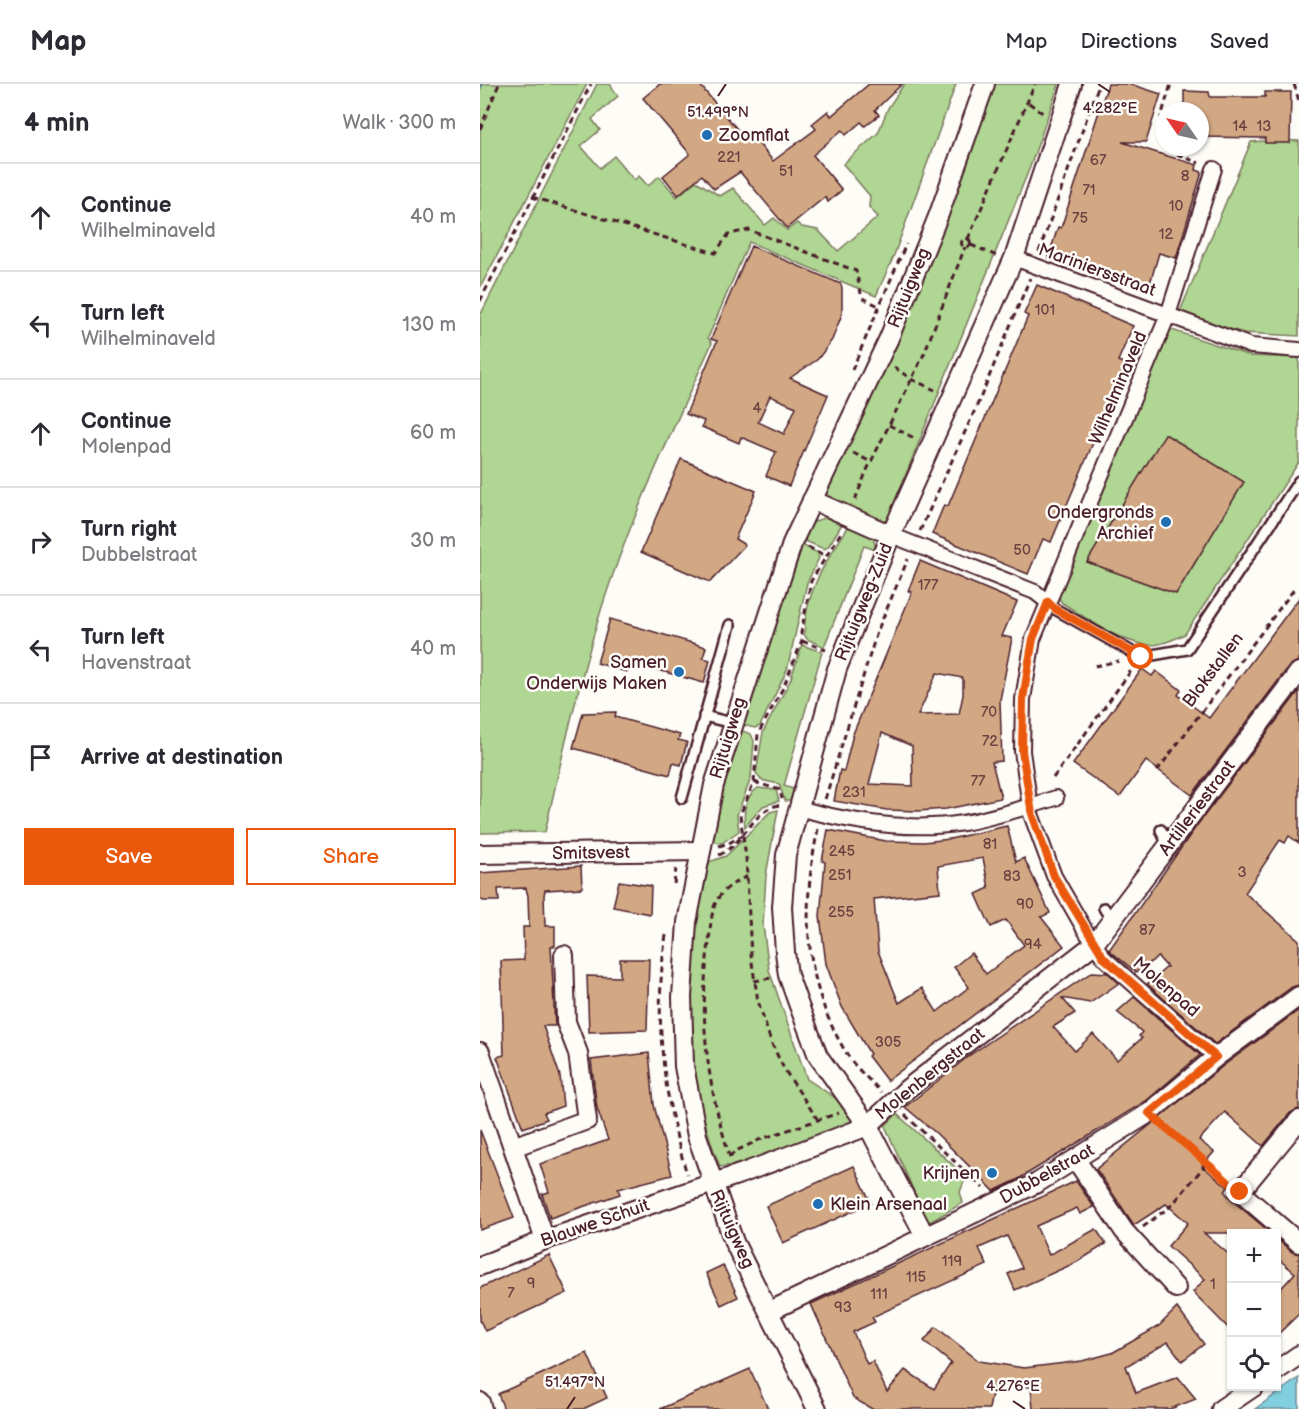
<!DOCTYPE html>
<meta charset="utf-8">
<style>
:root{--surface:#fff;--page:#f2f2f3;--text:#2b2b33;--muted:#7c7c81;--line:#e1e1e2;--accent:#ea580c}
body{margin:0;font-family:"Balsamiq Sans",sans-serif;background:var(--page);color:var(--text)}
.controls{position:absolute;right:18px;bottom:18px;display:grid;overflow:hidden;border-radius:0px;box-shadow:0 2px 4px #0004}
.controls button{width:54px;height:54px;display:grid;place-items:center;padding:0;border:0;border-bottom:2px solid var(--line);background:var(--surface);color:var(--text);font:30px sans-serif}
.compass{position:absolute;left:675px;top:18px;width:54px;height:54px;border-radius:50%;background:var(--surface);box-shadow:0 2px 4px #0004;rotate:304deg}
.stop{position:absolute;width:18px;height:18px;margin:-14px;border:4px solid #ea580c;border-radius:50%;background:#fff}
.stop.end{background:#ea580c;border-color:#fff;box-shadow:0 2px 6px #0008}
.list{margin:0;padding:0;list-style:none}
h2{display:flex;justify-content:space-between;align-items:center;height:78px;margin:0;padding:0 24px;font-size:26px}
h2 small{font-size:20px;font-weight:400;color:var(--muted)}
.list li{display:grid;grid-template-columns:39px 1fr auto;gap:18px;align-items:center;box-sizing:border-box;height:108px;padding:0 24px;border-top:2px solid var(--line)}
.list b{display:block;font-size:22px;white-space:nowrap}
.list p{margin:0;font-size:20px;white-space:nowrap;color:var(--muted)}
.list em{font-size:20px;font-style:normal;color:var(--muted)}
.actions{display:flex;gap:12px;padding:18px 24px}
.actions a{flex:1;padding:14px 0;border:2px solid var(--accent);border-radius:0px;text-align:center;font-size:21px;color:var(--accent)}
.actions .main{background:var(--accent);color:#fff}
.icon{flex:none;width:33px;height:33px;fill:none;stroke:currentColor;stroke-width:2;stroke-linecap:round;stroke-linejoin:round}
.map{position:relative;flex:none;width:819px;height:1325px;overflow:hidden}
header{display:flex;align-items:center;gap:36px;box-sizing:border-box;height:84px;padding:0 30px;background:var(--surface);border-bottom:2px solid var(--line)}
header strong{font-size:28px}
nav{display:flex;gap:33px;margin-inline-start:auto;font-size:21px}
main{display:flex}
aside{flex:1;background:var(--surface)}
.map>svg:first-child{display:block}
.green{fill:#afd692;stroke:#7c7a5e;stroke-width:1.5}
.water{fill:#82d0df;stroke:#6c8997;stroke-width:1.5}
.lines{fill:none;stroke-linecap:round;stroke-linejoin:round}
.stream{stroke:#6c8997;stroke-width:5}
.building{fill:#d2a884;stroke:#4a1f2b;stroke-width:1.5;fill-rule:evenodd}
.service-casing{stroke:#4a1f2b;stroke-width:14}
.pedestrian-casing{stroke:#4a1f2b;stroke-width:18}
.minor-casing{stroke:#4a1f2b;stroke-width:22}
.path{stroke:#4a1f2b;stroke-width:3;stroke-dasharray:6 4.5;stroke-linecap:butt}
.service{stroke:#fdfcf7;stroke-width:9}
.pedestrian{stroke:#fdfcf7;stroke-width:14}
.minor{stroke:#fdfcf7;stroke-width:18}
.route{stroke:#ea580c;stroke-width:8}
.ticks{fill:none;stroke:#4a1f2b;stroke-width:2}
.poi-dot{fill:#1f6fb2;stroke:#fdfcf7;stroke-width:2}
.labels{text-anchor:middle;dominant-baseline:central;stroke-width:5;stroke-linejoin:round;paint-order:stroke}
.number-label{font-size:15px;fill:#6c4141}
.poi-label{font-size:18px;fill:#4a1f2b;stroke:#fdfcf7;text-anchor:end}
.street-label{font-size:18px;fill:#4a1f2b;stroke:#fdfcf7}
.ticks-label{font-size:15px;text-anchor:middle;fill:#4a1f2b;stroke:#fdfcf7;stroke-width:5;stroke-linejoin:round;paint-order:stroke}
</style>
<header>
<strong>Map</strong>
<nav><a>Map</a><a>Directions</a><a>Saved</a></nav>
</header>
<main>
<aside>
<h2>4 min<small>Walk · 300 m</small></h2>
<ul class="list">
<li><svg class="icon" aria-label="ahead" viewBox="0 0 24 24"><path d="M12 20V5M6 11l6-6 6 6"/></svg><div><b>Continue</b><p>Wilhelminaveld</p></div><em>40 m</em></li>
<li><svg class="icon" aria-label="left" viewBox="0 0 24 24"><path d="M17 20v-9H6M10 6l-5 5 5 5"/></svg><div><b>Turn left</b><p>Wilhelminaveld</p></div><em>130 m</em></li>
<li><svg class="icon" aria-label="ahead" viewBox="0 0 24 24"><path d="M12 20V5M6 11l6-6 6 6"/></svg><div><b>Continue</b><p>Molenpad</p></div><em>60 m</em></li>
<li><svg class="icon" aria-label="right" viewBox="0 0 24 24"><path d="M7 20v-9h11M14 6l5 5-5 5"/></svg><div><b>Turn right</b><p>Dubbelstraat</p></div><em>30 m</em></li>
<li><svg class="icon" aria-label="left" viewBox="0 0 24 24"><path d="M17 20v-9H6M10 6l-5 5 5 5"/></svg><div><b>Turn left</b><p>Havenstraat</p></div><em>40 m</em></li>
<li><svg class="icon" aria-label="arrive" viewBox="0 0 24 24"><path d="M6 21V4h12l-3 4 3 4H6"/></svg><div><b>Arrive at destination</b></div></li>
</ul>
<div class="actions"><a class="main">Save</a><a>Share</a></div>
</aside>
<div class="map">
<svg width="819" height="1325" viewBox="0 0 819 1325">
<rect width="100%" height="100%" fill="#fdfcf7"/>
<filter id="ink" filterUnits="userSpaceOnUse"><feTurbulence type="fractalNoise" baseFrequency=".0167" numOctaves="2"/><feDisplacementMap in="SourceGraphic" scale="12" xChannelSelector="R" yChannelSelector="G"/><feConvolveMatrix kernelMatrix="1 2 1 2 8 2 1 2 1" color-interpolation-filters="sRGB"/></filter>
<g filter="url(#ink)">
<g class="green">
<polygon points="0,0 107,0 0,204"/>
<path d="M117,0H130L138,12L112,35L120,46L101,62L120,84L134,72L154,96L159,92L168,102L179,92L197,113L216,97L240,112L253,104L285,141L294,134L307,146L317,139L322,143L338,146L358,167L398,133L389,123L390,112L363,80L398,49L408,24L424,0H476L413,174L396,212L269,158L228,254L232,259C193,346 151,432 122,523C99,597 82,672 65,748L0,749V232Z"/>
<polygon points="511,0 579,0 550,83 405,442 345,411 392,305"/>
<polygon points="794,56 819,57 819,252 764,249 699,230 771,58"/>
<path d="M689,245L770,272L819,274V378L705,550C697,554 688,558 679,560C650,567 606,533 582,519L577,511Z"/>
<path d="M347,434L362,440L348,463L344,465L323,456C329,442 332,435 347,434Z"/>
<path d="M369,442L393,452L396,466L384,462L344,563L327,555L324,550C326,506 345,478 369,442Z"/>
<polygon points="320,460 338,469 339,474 327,499 307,586 280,642 275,644 258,640"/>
<polygon points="322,561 342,568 304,702 316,706 311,717 305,717 299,700 281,696 276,689 283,648 310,597"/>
<polygon points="257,645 271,650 274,657 271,694 257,731 259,747 242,759 233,758 232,755"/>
<path d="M278,704L296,706L299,717L283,722L265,743C263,728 265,713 278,704Z"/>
<path d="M298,726L286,791L283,841L289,886L327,995L372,1025L377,1038L260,1080L240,1083C214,1017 204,945 209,874C211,843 220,810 226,779L246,772L290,728Z"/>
<polygon points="417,1030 486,1093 480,1108 483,1119 448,1139 405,1042"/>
</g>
<polygon class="water" points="819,1294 819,1325 775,1325"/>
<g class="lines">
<polyline class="stream" points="0,3 1,0"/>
</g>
<g class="building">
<polygon points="180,0 219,0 263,52 269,48 293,77 336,45 332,40 348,27 351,32 389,0 422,0 395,26 399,31 385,42 381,38 366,51 362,46 333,71 362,106 348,118 345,113 307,144 260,88 234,105 222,91 198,111 183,92 210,70 163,14"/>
<polygon points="628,0 650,0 681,10 666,58 642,58 717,81 716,86 722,88 696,174 679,169 668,206 568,174 578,143 581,144"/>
<polygon points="704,7 729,8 730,13 785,13 785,8 811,8 810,59 785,59 785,54 720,53 720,27 704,27"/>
<path d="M271,162L361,200L362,204V230L352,256L338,275L310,294L348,311L309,402L286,392L296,368L261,353L259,359L222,343L224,337L206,330L237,257L231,255ZM290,312L316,323L304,350L278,338Z"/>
<polygon points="557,201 653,242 638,277 646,280 608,371 571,458 563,455 548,490 452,450 464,421 468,422 548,232 544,230"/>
<polygon points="685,350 764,398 696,510 607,478"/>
<polygon points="201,375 276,407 255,455 265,461 230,498 161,468"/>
<path d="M440,477L537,518L522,552L532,554L520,616L522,677L512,678L521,714L466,725L438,727L407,726L354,717L360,686L364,687L373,650L432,508L428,507ZM457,589L483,594V611L479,630L438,631ZM402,649L432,662L433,702L389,700Z"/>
<polygon points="819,514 819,577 810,581 712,711 666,677 640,713 593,680 662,585 672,592 676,587 701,606 698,611 729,634"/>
<polygon points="130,535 226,563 223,574 230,576 224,599 160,581 158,586 149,583 147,588 117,579"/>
<polygon points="819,607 819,759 809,752 805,759 800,756 765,809 819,856 819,901 812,903 735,960 667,900 687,883 678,873 656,888 629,866 718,740"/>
<polygon points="136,628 135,633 200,651 198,656 207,658 201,681 193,679 190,691 93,664 103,629"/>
<path d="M527,742L536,778L544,774L570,829L561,833L584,862L407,997L388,972L390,970L362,923L346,880L340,832L345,778L342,777L348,746L406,757L444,758L470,755ZM503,774L509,804L496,810L504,828L511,843L526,836L544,861L506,890L491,869L474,883L489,903L457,928L442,904L419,919L398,867L394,815L460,808L458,782Z"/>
<polygon points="101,782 102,804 65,806 64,811 65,842 75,842 75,862 71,862 75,942 63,942 80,992 83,1022 64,1029 67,1035 43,1044 17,973 24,971 21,877 44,876 43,843 49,843 48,812 46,804 18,805 19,817 3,817 0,814 0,789"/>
<polygon points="139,797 171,802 170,830 133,823"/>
<polygon points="140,875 169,875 167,946 109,948 107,892 140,893"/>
<polygon points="612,888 628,889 639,899 610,919 582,914 595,929 573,943 595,967 613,950 637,976 662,954 659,952 662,948 637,928 654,913 720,971 666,1017 537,1096 514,1107 457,1050 425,1023 490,971"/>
<polygon points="819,926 819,1025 810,1029 783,1062 745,1028 719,1056 734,1068 722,1082 748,1103 745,1108 753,1117 791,1149 724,1149 752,1173 752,1248 713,1208 725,1195 688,1162 708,1139 686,1120 654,1141 616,1085 743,982"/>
<polygon points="169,969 174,1021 192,1091 138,1105 140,1110 70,1134 62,1110 69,1108 60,1080 128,1056 117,1024 111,976"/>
<polygon points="0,1046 34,1134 0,1146"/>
<polygon points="374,1082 391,1119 303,1159 286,1122"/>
<polygon points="596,1097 614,1123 600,1130 597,1124 556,1142 569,1171 616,1145 626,1160 597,1178 535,1206 528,1190 542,1184 527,1152 499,1164 507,1181 392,1233 395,1238 373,1248 387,1280 393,1277 407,1308 425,1286 454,1305 471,1279 444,1257 456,1243 499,1277 544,1284 602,1277 632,1269 679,1242 697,1224 724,1260 702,1277 688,1258 646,1282 656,1309 698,1293 716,1315 690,1325 553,1325 551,1303 514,1300 509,1325 392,1325 373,1314 331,1220"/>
<polygon points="796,1154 812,1168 819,1170 819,1230 796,1252 796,1210 815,1189 796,1173"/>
<polygon points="69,1171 87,1209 5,1247 0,1236 0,1204"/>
<polygon points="243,1181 258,1213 241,1221 226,1189"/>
<polygon points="107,1269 127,1314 103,1325 24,1325 18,1310"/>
<polygon points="270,1285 288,1325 180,1325"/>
</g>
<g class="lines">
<g class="service-casing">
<g id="service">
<polyline points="568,518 575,525 661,573 707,565 819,397"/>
<polyline points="224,632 252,639"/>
<polyline points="202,714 250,541"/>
<polyline points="681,746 689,763"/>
<polyline points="624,824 633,838"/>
</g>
</g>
<g class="pedestrian-casing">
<g id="pedestrian">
<polyline points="534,174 688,231 734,85"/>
<polyline points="411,451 555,508 568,518"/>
<path d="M318,724C370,738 429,748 483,739C514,734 546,723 576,714"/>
<polyline points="736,973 624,874 605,846 574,792 551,730 542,667 543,615 553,555 688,231 771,262 819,266"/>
</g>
</g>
<g class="minor-casing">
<g id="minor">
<polyline points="332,416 411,451"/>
<polyline points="0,770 221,767"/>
<polyline points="0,968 65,1156"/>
<polyline points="819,1036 760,1108 819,1159"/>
<polyline points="33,1063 107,1036 98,969 86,938 84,871"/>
<polyline points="596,1076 644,1147 696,1204"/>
<polyline points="445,1152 388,1042 338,972 318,919 308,891 305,868 302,823 306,771 357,585 411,451 534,174 592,0"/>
<polyline points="0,1182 65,1156 263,1089 388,1042 427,1005 614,860 819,588"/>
<polyline points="290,1227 557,1099 669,1029 736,973 819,912"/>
<polyline points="796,1287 819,1271"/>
<polyline points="0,1318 2,1325"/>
<polyline points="337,1325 254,1158 217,1052 204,982 202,913 207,838 234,701 313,457 409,254 459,130 505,0"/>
<polyline points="741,1325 775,1302"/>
</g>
</g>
<g class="path">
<polyline points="814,0 819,17"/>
<polyline points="549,19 564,30"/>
<polyline points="684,37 681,33 691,0"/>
<polyline points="0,45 19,0"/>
<polyline points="692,63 692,68 719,79"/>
<polyline points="52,113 235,169 249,150 269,146 376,187 382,214 399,222"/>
<circle cx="486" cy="159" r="4.5"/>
<polyline points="488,155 555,0"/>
<polyline points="491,161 517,172"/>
<polyline points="559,168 619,0"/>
<polyline points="0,217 111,0"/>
<polyline points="414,283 431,295 455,306"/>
<polyline points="372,286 426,160"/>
<polyline points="409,341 434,354"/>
<polyline points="373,369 391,378"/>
<polyline points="375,416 387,386 444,270 485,163"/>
<polyline points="440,447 499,317 550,194"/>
<polyline points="328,463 346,472"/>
<polyline points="322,557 346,566"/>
<polyline points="615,582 639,577"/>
<polyline points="677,687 815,504"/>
<polyline points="573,694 653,584"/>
<polyline points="274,698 300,706 302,715"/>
<polyline points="345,715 397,548 428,475"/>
<path d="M338,745C321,824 323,899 367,970C375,984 390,996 401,1008"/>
<polyline points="239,762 249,759 263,751"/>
<path d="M239,771C264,761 275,721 302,721"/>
<polyline points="194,800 196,785"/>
<path d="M186,851C173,932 183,1012 207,1090"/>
<polyline points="274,897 291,894"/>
<polyline points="425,1031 503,1104"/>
<polyline points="338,1036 304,985 291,958 278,917 271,872 266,773 260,731 274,698 278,650 304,602 322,557 321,549 331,497 362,447"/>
<polyline points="682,1040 747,1097"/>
<path d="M250,1073C227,1002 218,933 229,859C230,846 231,829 236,818C241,806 257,797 268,792"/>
<polyline points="250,1073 254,1068 281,1055 359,1029"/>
<polyline points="663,1143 692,1121 726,1080"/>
</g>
<use href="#service" class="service"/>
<use href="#pedestrian" class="pedestrian"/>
<use href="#minor" class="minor"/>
</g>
</g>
<g class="lines" filter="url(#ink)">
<polyline class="route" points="661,573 575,525 568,518 553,555 549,578 543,615 542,667 552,730 574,792 624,874 736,973 669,1029 760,1108"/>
</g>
<path class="ticks" d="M618,0L630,8M238,12L246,0M533,1317L545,1325M87,1325L95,1313"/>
<g class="poi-dot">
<circle cx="227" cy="51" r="6"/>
<circle cx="686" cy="438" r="6"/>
<circle cx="199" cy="588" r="6"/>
<circle cx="512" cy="1089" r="6"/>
<circle cx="338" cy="1120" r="6"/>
</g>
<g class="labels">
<g class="number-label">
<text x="760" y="42">14</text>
<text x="784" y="42">13</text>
<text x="249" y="73">221</text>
<text x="618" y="76">67</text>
<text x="306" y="87">51</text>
<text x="705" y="92">8</text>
<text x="609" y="106">71</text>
<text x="696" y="122">10</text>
<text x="600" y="134">75</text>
<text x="686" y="150">12</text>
<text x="565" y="226">101</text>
<text x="277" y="324">4</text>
<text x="542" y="466">50</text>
<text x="448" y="501">177</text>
<text x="509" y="628">70</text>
<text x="510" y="657">72</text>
<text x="498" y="697">77</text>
<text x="374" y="708">231</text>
<text x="510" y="760">81</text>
<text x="362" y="767">245</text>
<text x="762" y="788">3</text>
<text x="360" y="791">251</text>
<text x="532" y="792">83</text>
<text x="545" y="820">90</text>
<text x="361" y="828">255</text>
<text x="667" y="846">87</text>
<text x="553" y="860">94</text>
<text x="408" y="958">305</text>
<text x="472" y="1177">119</text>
<text x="436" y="1193">115</text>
<text x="51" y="1199">9</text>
<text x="733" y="1200">1</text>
<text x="31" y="1209">7</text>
<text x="399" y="1210">111</text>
<text x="363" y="1223">93</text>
</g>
<g class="poi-label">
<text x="239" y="51" text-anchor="start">Zoomflat</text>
<text x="674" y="428">Ondergronds<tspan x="674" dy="21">Archief</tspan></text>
<text x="187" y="578">Samen<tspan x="187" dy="21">Onderwijs Maken</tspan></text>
<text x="500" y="1089">Krijnen</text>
<text x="350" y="1120" text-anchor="start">Klein Arsenaal</text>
</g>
<g class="street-label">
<text transform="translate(617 186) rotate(20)">Mariniersstraat</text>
<text transform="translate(429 204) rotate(-68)">Rijtuigweg</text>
<text transform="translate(638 304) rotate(-67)">Wilhelminaveld</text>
<text transform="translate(384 518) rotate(-68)">Rijtuigweg-Zuid</text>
<text transform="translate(733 586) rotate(-53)">Blokstallen</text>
<text transform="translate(248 654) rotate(-73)">Rijtuigweg</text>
<text transform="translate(717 724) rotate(-53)">Artilleriestraat</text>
<text transform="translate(111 769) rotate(-1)">Smitsvest</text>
<text transform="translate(686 903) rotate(41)">Molenpad</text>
<text transform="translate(450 990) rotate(-39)">Molenbergstraat</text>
<text transform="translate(567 1090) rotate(-29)">Dubbelstraat</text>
<text transform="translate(115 1139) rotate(-19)">Blauwe Schuit</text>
<text transform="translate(252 1145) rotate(66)">Rijtuigweg</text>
</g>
</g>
<g class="ticks-label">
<text x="630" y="29">4.282°E</text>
<text x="238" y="33">51.499°N</text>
<text x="95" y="1303">51.497°N</text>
<text x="533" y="1307">4.276°E</text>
</g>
</svg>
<div class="controls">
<button>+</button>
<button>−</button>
<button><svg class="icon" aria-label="locate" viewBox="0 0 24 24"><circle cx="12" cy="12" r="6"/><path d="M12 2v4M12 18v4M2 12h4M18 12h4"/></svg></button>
</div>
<svg class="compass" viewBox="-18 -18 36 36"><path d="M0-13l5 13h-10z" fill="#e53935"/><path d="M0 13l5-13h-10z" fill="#7c7c81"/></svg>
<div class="stop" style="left:661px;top:573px"></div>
<div class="stop end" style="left:760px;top:1108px"></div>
</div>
</main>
